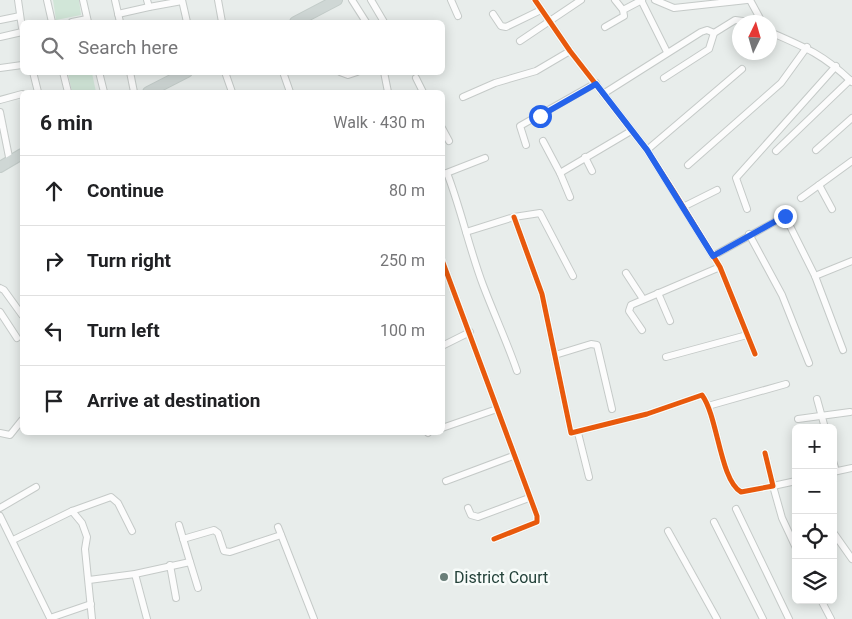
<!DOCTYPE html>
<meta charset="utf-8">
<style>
:root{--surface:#fff;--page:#f2f2f2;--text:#202124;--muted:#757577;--line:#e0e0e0}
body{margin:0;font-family:Roboto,sans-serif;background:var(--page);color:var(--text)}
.controls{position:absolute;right:15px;bottom:15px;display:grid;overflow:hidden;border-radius:8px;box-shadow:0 2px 12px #0003}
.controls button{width:45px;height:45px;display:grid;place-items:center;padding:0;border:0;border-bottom:1px solid var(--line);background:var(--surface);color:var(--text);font:25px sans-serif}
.compass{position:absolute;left:732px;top:15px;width:45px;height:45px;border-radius:50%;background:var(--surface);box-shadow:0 2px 12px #0003;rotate:5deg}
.stop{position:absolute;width:15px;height:15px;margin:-11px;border:4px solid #2563eb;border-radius:50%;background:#fff}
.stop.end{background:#2563eb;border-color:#fff;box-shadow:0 1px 5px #0008}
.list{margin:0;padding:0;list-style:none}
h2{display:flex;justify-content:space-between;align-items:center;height:65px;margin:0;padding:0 20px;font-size:21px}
h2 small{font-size:16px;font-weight:400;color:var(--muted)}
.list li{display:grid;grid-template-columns:32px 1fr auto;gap:15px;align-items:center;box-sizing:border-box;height:70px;padding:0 20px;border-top:1px solid var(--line)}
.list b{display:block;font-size:19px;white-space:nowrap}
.list em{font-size:16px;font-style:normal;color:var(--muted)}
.icon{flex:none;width:28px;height:28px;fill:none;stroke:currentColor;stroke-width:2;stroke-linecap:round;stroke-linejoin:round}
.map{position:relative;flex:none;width:852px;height:619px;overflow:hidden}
.search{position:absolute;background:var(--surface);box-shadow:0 2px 12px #0003;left:20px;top:20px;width:425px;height:55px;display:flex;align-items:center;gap:12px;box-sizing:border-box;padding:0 18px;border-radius:8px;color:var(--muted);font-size:19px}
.panel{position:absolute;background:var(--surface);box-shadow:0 2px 12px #0003;left:20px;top:90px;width:425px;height:345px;border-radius:8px}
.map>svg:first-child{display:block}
.green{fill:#d1e6d8}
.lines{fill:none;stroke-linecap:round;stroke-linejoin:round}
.minor-casing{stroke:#c5cac8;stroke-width:8}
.primary-casing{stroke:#c3ccc9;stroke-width:12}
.minor{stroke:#fcfcfc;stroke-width:6}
.primary{stroke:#cfd7d5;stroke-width:10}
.cycleway-casing{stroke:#f7fbf9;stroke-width:8}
.cycleway{stroke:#e8590c;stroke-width:5}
.route{stroke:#2563eb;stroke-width:6}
.poi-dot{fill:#697e78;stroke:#f7fbf9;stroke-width:2}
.labels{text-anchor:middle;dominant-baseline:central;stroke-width:5;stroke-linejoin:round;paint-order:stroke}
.poi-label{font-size:16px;fill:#24423a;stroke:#f7fbf9;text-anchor:start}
</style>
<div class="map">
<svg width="852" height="619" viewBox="0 0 852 619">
<rect width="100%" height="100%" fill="#e8edeb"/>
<g class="green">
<polygon points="53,0 79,0 81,15 56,20"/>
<polygon points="68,73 92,73 96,92 72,92"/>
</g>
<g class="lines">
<g class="minor-casing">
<g id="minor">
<polyline points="18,0 22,28"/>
<polyline points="47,0 52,22"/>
<polyline points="83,0 88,22"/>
<polyline points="115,0 120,22"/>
<polyline points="182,0 187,22"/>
<polyline points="218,0 222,22"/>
<polyline points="352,0 366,22"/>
<polyline points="371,0 384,22"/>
<polyline points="451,0 458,16"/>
<polyline points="535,0 570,51 647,150 674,192 720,267 755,354"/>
<polyline points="641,0 667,52"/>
<polyline points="655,0 674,8 747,0"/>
<polyline points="750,0 762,22"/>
<polyline points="149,7 182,1"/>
<polyline points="623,10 642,0"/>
<polyline points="118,14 149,7 147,0"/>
<polyline points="493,14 501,26 506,27 541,10"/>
<polyline points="0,20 20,16"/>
<polyline points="72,22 87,19"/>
<polyline points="605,27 624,16 623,10 615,0"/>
<path d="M770,32C805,47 824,55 852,82"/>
<polyline points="0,37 22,32"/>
<polyline points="520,41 581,0"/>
<polyline points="0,68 22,65"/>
<polyline points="33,72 38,92"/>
<polyline points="63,72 68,92"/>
<polyline points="99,72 104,92"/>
<polyline points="130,72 134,92"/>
<polyline points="225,72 232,92"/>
<polyline points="283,72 290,92"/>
<polyline points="340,72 348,75 357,72"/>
<polyline points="384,72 388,92"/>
<polyline points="416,78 423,92"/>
<polyline points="664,78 709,49 714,33 735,20 751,22"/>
<polyline points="603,94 701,32 707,30 714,33"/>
<polyline points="463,97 495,83 536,71 570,51"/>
<polyline points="0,100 22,94"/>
<polyline points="0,112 10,162"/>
<polyline points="442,128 449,141"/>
<polyline points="543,141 560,173"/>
<polyline points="526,145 520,126 596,83"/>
<polyline points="647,150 742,69"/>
<polyline points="816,150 852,118"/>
<polyline points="776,151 850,80"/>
<polyline points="585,157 592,171"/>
<polyline points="688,165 781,83 807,47"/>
<path d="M447,173C461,209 469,248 483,285C494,314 507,342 517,371"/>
<polyline points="444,174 485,158"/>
<polyline points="819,185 832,209"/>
<polyline points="570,197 560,173 631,131"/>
<polyline points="801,198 852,161"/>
<polyline points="683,207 717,190"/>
<polyline points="747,209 736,178 836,66"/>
<path d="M514,217L542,294L571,433L647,414L702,395C718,417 720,480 741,492L773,486L765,453"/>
<polyline points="466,232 514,217 540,213 573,276"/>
<polyline points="749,234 782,295 809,363"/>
<polyline points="713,256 785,216 815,276 843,350"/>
<polyline points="442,260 537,516 537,522 494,539"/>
<polyline points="626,273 643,299"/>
<polyline points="815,276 852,261"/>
<polyline points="0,288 4,290 22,315"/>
<polyline points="658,293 670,321"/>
<polyline points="0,312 17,338"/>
<polyline points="642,330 629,311 631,305 720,267"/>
<polyline points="444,345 470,332"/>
<polyline points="555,355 591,344 597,345 612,409"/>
<polyline points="666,357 747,335"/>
<polyline points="817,399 825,428"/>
<polyline points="708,406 786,384"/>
<polyline points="798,419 850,412"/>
<polyline points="442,428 497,409"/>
<polyline points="0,433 10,435 22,420"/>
<polyline points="428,433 429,432"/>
<polyline points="578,433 589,477"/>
<polyline points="833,461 836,471"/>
<polyline points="833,472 852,468"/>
<polyline points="446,481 513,456"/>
<polyline points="796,481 773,486 782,518 796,548"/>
<polyline points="0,508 36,487"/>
<polyline points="468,508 471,515 478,517 529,498"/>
<polyline points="736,509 789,619"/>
<polyline points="72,511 82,523 87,537 85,549 92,619"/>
<polyline points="0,516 50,618 91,604"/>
<polyline points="714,522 763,619"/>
<polyline points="278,527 314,619"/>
<polyline points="668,531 717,619"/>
<polyline points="833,532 852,559"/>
<polyline points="183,539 214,530 218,533 224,551 230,552 281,535"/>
<polyline points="13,540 72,511 111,497 118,503 132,531"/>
<polyline points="190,562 198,588"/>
<polyline points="170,565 176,598"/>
<polyline points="135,574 147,619"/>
<polyline points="89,580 135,574 190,562 179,525"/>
<polyline points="821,600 831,619"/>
</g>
</g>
<g class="primary-casing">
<g id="primary">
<polyline points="295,22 337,0"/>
<polyline points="148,92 187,72"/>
<polyline points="0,167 22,154"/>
</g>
</g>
<use href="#minor" class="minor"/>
<use href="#primary" class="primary"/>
<g class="cycleway-casing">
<g id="cycleway">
<polyline points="535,0 570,51 647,150 674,192 720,267 755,354"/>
<path d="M514,217L542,294L571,433L647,414L702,395C718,417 720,480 741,492L773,486L765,453"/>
<polyline points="442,260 537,516 537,522 494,539"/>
</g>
</g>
<use href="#cycleway" class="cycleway"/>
</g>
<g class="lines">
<polyline class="route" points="540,116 596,84 647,150 713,256 785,216"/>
</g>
<circle class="poi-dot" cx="444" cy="577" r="5"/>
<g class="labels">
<g class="poi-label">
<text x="454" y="577">District Court</text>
</g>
</g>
</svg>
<div class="controls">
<button>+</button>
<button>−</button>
<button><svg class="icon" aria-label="locate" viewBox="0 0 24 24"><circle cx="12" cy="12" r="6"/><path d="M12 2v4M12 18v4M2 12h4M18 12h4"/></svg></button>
<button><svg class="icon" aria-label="layers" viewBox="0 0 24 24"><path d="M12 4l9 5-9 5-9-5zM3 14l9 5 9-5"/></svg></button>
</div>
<svg class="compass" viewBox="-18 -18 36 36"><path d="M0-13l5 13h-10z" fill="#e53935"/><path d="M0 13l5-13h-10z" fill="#757577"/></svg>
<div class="stop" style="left:540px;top:116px"></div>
<div class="stop end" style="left:785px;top:216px"></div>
<div class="search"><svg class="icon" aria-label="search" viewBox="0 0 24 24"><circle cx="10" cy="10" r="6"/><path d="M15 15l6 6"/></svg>Search here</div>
<section class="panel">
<h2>6 min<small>Walk · 430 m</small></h2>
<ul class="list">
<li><svg class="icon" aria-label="ahead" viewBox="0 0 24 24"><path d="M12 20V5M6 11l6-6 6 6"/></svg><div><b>Continue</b></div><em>80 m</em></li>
<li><svg class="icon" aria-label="right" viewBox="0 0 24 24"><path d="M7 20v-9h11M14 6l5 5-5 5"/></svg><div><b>Turn right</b></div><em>250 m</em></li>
<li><svg class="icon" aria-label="left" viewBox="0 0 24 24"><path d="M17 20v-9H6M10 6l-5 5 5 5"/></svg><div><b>Turn left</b></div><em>100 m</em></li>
<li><svg class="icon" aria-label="arrive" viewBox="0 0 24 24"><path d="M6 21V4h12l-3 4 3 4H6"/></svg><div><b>Arrive at destination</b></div></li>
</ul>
</section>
</div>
